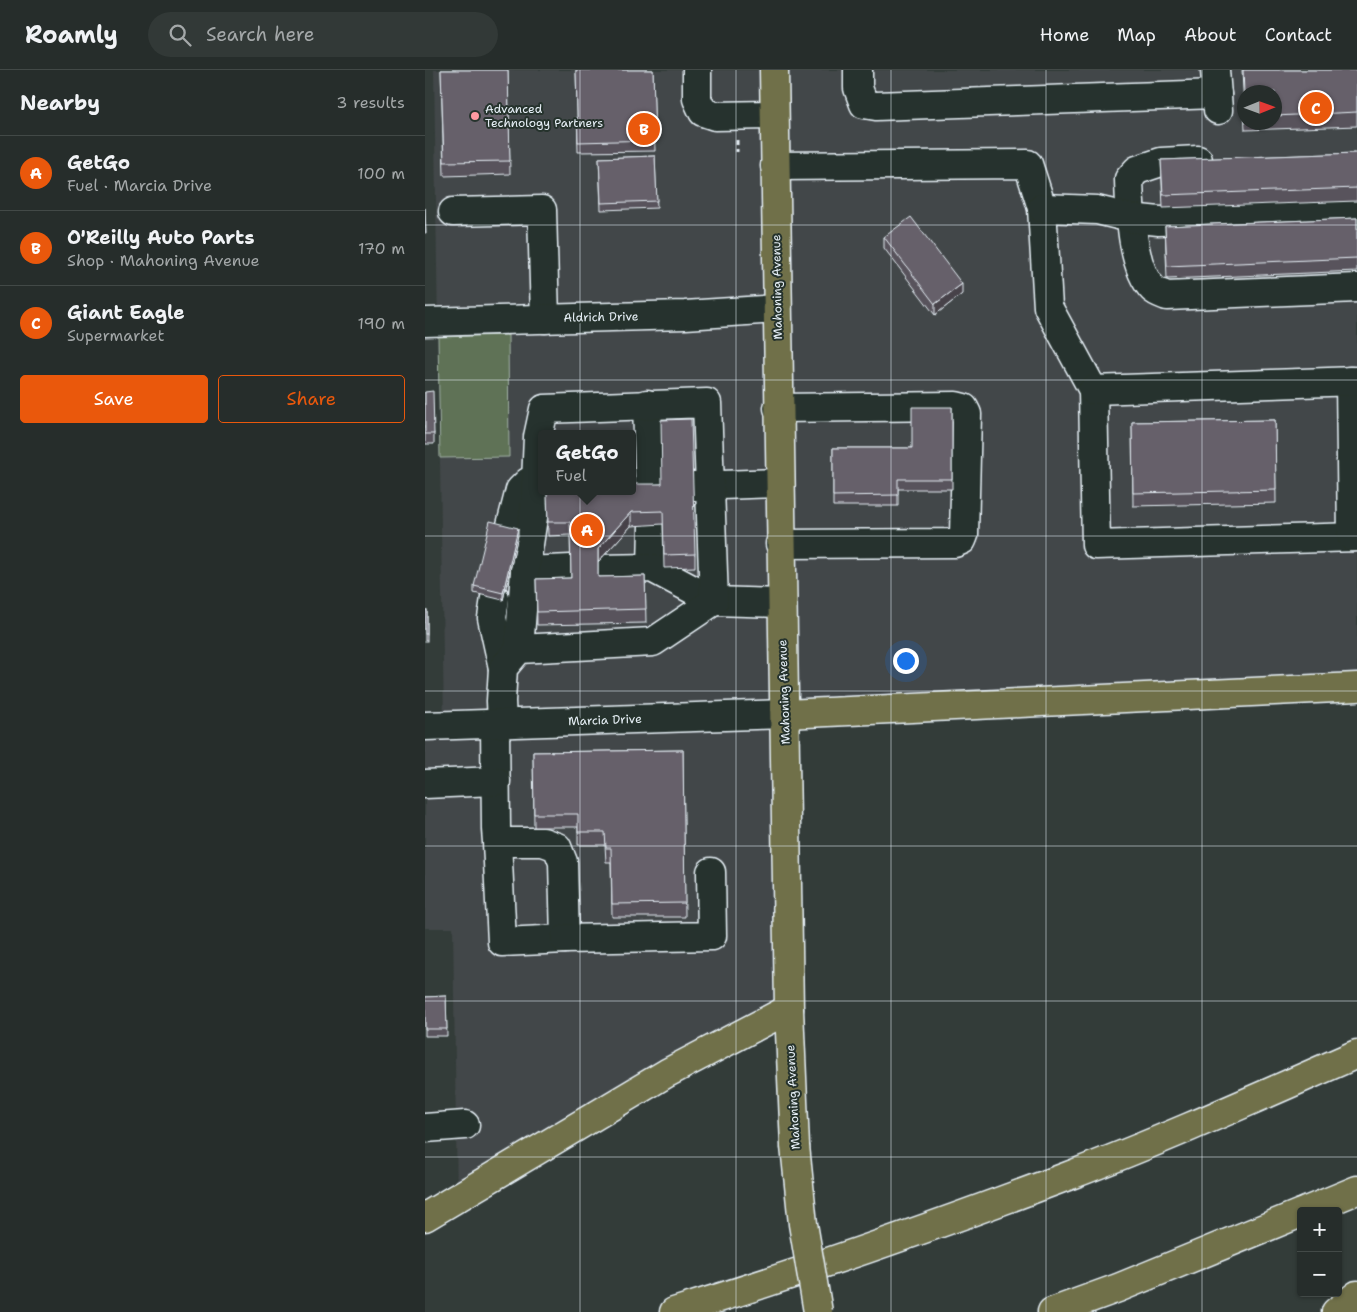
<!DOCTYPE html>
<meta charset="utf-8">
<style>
:root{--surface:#262d2b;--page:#323937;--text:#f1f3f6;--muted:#a4a8a9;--line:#424947;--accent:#ea580c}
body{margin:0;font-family:"Shantell Sans",sans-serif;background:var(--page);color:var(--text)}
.controls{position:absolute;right:15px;bottom:15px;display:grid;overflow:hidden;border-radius:5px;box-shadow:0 1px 4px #0004}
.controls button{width:45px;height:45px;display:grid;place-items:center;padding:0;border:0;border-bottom:1px solid var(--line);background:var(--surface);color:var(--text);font:25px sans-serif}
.compass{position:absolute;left:812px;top:15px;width:45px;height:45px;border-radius:50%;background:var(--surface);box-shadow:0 1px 4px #0004;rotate:89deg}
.you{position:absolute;left:480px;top:590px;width:18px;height:18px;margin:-12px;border:4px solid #fff;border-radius:50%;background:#1a73e8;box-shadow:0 0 0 8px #1a73e833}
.badge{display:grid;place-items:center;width:32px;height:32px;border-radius:50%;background:var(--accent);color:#fff;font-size:16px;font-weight:700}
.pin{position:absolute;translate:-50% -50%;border:2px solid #fff;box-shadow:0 1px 5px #0006}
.popup{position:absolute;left:113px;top:360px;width:98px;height:65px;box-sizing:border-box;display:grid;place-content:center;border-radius:5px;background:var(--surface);filter:drop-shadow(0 1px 4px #0005);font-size:16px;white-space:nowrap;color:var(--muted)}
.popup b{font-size:19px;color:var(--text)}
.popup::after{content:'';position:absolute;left:50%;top:100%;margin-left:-10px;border:10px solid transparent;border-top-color:var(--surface)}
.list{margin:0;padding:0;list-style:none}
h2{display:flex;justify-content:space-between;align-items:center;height:65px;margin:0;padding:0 20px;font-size:21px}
h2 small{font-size:16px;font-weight:400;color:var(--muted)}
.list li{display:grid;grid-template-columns:32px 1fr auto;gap:15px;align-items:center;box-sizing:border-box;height:75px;padding:0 20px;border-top:1px solid var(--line)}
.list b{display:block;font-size:19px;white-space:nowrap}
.list p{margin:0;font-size:16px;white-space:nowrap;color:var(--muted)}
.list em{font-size:16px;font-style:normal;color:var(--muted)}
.actions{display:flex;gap:10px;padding:15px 20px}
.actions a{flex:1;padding:11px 0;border:1px solid var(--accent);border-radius:5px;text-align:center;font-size:18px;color:var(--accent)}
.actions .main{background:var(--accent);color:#fff}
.icon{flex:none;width:28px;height:28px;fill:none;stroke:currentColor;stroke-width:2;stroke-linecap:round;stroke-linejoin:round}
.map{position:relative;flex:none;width:932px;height:1242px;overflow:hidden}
header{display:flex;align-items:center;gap:30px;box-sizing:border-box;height:70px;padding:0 25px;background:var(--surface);border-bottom:1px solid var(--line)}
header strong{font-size:24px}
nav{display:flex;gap:28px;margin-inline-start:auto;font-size:18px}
.search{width:350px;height:45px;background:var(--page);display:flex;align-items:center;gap:12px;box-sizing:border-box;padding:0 18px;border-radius:28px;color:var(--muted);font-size:19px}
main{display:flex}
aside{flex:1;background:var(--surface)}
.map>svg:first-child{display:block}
.built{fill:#424748;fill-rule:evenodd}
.green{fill:#5e7256;stroke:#a3b2a7}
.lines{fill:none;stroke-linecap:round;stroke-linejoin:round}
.minor-casing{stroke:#e8f1f8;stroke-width:31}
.major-casing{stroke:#e8f1f8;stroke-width:31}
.highway-casing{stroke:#e8f1f8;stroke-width:31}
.path{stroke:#e8f1f8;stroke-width:3;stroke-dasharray:5 4;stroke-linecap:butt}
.minor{stroke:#26332d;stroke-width:28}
.major{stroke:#70704a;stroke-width:28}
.highway{stroke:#70704a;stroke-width:28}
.major-bridge-casing{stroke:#e8f1f8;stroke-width:31;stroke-linecap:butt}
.major-bridge{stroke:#70704a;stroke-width:28}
.wall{fill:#58535b;stroke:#e8f1f8;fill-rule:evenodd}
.shaded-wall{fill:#47434a;stroke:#e8f1f8}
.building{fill:#66606a;stroke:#e8f1f8}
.grid{fill:none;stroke:#e8f1f8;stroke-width:1;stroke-opacity:0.55}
.poi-dot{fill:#ff9aa2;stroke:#26332d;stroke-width:2}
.labels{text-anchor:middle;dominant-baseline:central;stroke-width:4;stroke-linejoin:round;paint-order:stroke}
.poi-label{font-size:12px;fill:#e8f1f8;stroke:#26332d;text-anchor:start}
.street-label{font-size:12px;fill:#e8f1f8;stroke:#26332d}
</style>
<header>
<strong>Roamly</strong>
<div class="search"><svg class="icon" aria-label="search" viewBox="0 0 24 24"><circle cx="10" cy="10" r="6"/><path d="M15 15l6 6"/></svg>Search here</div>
<nav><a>Home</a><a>Map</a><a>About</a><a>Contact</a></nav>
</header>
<main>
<aside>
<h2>Nearby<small>3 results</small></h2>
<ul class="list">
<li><span class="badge">A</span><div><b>GetGo</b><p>Fuel · Marcia Drive</p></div><em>100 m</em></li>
<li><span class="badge">B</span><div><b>O'Reilly Auto Parts</b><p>Shop · Mahoning Avenue</p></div><em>170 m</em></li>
<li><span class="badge">C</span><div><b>Giant Eagle</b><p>Supermarket</p></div><em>190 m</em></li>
</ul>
<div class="actions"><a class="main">Save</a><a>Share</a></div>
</aside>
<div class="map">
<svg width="932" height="1242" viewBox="0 0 932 1242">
<rect width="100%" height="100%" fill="#333c39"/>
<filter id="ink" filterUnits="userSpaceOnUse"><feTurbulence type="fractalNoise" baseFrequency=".02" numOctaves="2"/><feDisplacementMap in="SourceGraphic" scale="10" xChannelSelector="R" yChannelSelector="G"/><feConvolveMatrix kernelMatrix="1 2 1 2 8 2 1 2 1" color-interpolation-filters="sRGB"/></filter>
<g filter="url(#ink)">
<path class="built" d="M9,0H932V617L361,644L364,939L32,1129L28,858H0V656H19ZM819,22H849V52H819ZM117,364H207V421H117Z"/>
<polygon class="green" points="83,265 84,387 15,388 13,267"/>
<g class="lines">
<g class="minor-casing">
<g id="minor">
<polyline points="272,0 272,29 278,42 290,46 349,45"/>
<polyline points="433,0 433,18 439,34 451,36 792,24"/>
<polyline points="790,0 793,40"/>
<path d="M773,90L736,92L712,100L704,109C705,139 706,197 728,219C731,222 737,224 742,226L932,218"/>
<polyline points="350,96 603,94 617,138 623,237 668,320 671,475 932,467"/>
<polyline points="617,138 672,140 705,148 734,151 932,144"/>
<polyline points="28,142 117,140 120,249"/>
<polyline points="0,252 260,245 352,239"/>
<polyline points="925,311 927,467"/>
<polyline points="668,320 932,311"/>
<polyline points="222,334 225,427"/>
<polyline points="353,338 531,336 539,338 542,344 539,465 537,470 530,473 355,474"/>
<polyline points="269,416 355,413"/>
<polyline points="84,463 95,420 103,412"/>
<polyline points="227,498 228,455"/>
<polyline points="173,499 227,498 289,531 356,533"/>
<polyline points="100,501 146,499"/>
<polyline points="70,528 67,548 78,598"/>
<polyline points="70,654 71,759 72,772 77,872 140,869 138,792 132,777 118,772 72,772"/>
<polyline points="77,654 76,631 78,598 94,579 228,572 289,531 282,333 119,339 113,367 110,434 100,501 94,579"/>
<polyline points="0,656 360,644"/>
<polyline points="0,714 71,711"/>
<polyline points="140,869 287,866 286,802"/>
<polyline points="0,1058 40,1055"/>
</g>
</g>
<g class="major-casing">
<polyline id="major" points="349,0 364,939 370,1076"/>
</g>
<g class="highway-casing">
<g id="highway">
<polyline points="360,644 932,617"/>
<polyline points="881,1141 932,1120"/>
<polyline points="0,1147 242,1003 364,939"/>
<path d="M249,1242C382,1201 513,1155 643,1106C741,1069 836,1026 932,984"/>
<polyline points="627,1242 693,1218 876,1143"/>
<polyline points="911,1242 932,1225"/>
</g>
</g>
<polyline class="path" points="312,70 312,82"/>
<use href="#minor" class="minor"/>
<use href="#major" class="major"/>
<use href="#highway" class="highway"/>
<g class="major-bridge-casing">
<polyline id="major-bridge" points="370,1076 378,1154 393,1242"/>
</g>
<use href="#major-bridge" class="major-bridge"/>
</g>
<g class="wall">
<polygon points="16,0 83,0 85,104 19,106"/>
<polygon points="151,0 228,0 230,81 153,82"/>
<path d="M817,0H932V56L820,60ZM820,22H850V52H820Z"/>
<polygon points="932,83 932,131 738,138 736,90"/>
<polygon points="230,86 232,138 176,140 174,88"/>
<polygon points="932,148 932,201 742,209 740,156"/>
<polygon points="459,167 537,224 510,245 459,178"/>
<polygon points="0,322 9,364 9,374 0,374"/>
<polygon points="527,337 527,419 473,419 473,436 408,436 408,378 487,378"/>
<polygon points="850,350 851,433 708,436 707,352"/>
<polygon points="237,414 270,484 270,497 239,498 238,454 206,456 173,492 173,507 220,506 221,553 112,555 111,509 146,508 145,465 123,466 122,421"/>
<polygon points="93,465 78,530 49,523 49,516"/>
<rect x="0" y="540" width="2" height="31"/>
<polygon points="258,680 260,847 187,847 186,792 181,792 180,775 153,775 153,757 109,757 108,682"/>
<polygon points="21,926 22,966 0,966 0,927"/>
</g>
<g class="shaded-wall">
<polygon points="537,214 537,224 510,245 510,234"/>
<polygon points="206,442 206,456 173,492 173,479"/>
<polygon points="93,458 93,465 78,530 78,523"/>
</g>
<g class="building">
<polygon points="16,0 83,0 85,91 19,92"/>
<polygon points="151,0 228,0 230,70 153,72"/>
<polygon points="818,0 932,0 932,42 850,46 850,22 820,22 820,45"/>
<polygon points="932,83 932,118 738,125 736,90"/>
<polygon points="230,86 232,131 176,133 174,88"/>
<polygon points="0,138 1,163 0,163"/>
<polygon points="486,147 537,214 510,234 459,167"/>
<polygon points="932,148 932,188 742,196 740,156"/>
<polygon points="8,321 9,364 0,364 0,322"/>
<polygon points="487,337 527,337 527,409 473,409 473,425 408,426 408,378 487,378"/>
<polygon points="266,349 270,484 239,485 238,441 206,442 173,479 173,507 220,506 221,539 112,542 111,509 146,508 145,452 123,452 122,421 207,421 207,414 237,414 236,350"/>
<polygon points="850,350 851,420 708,423 707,352"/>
<polygon points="65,451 93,458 78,523 49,516"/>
<rect x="0" y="540" width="2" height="24"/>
<polygon points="258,680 260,833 187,834 186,778 181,778 180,762 153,762 153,744 109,744 108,682"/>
<polygon points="21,926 22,959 0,959 0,927"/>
</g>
</g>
<path class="grid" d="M155,0V1242M311,0V1242M466,0V1242M621,0V1242M777,0V1242M0,155H932M0,310H932M0,466H932M0,621H932M0,776H932M0,931H932M0,1087H932"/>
<circle class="poi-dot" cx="50" cy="46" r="5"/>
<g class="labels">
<g class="poi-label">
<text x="60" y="39">Advanced<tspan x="60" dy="14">Technology Partners</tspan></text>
</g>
<g class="street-label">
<text transform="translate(352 217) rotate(-91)">Mahoning Avenue</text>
<text transform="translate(176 247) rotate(-1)">Aldrich Drive</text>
<text transform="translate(359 622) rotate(-92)">Mahoning Avenue</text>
<text transform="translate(180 650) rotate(-2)">Marcia Drive</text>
<text transform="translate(368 1027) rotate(-93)">Mahoning Avenue</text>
</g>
</g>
</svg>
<div class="controls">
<button>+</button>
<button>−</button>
</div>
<svg class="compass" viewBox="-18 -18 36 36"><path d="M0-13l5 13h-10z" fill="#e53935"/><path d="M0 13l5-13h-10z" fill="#a4a8a9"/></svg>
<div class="you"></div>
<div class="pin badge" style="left:162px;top:460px">A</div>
<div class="popup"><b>GetGo</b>Fuel</div>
<div class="pin badge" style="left:219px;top:59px">B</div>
<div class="pin badge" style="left:891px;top:38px">C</div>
</div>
</main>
